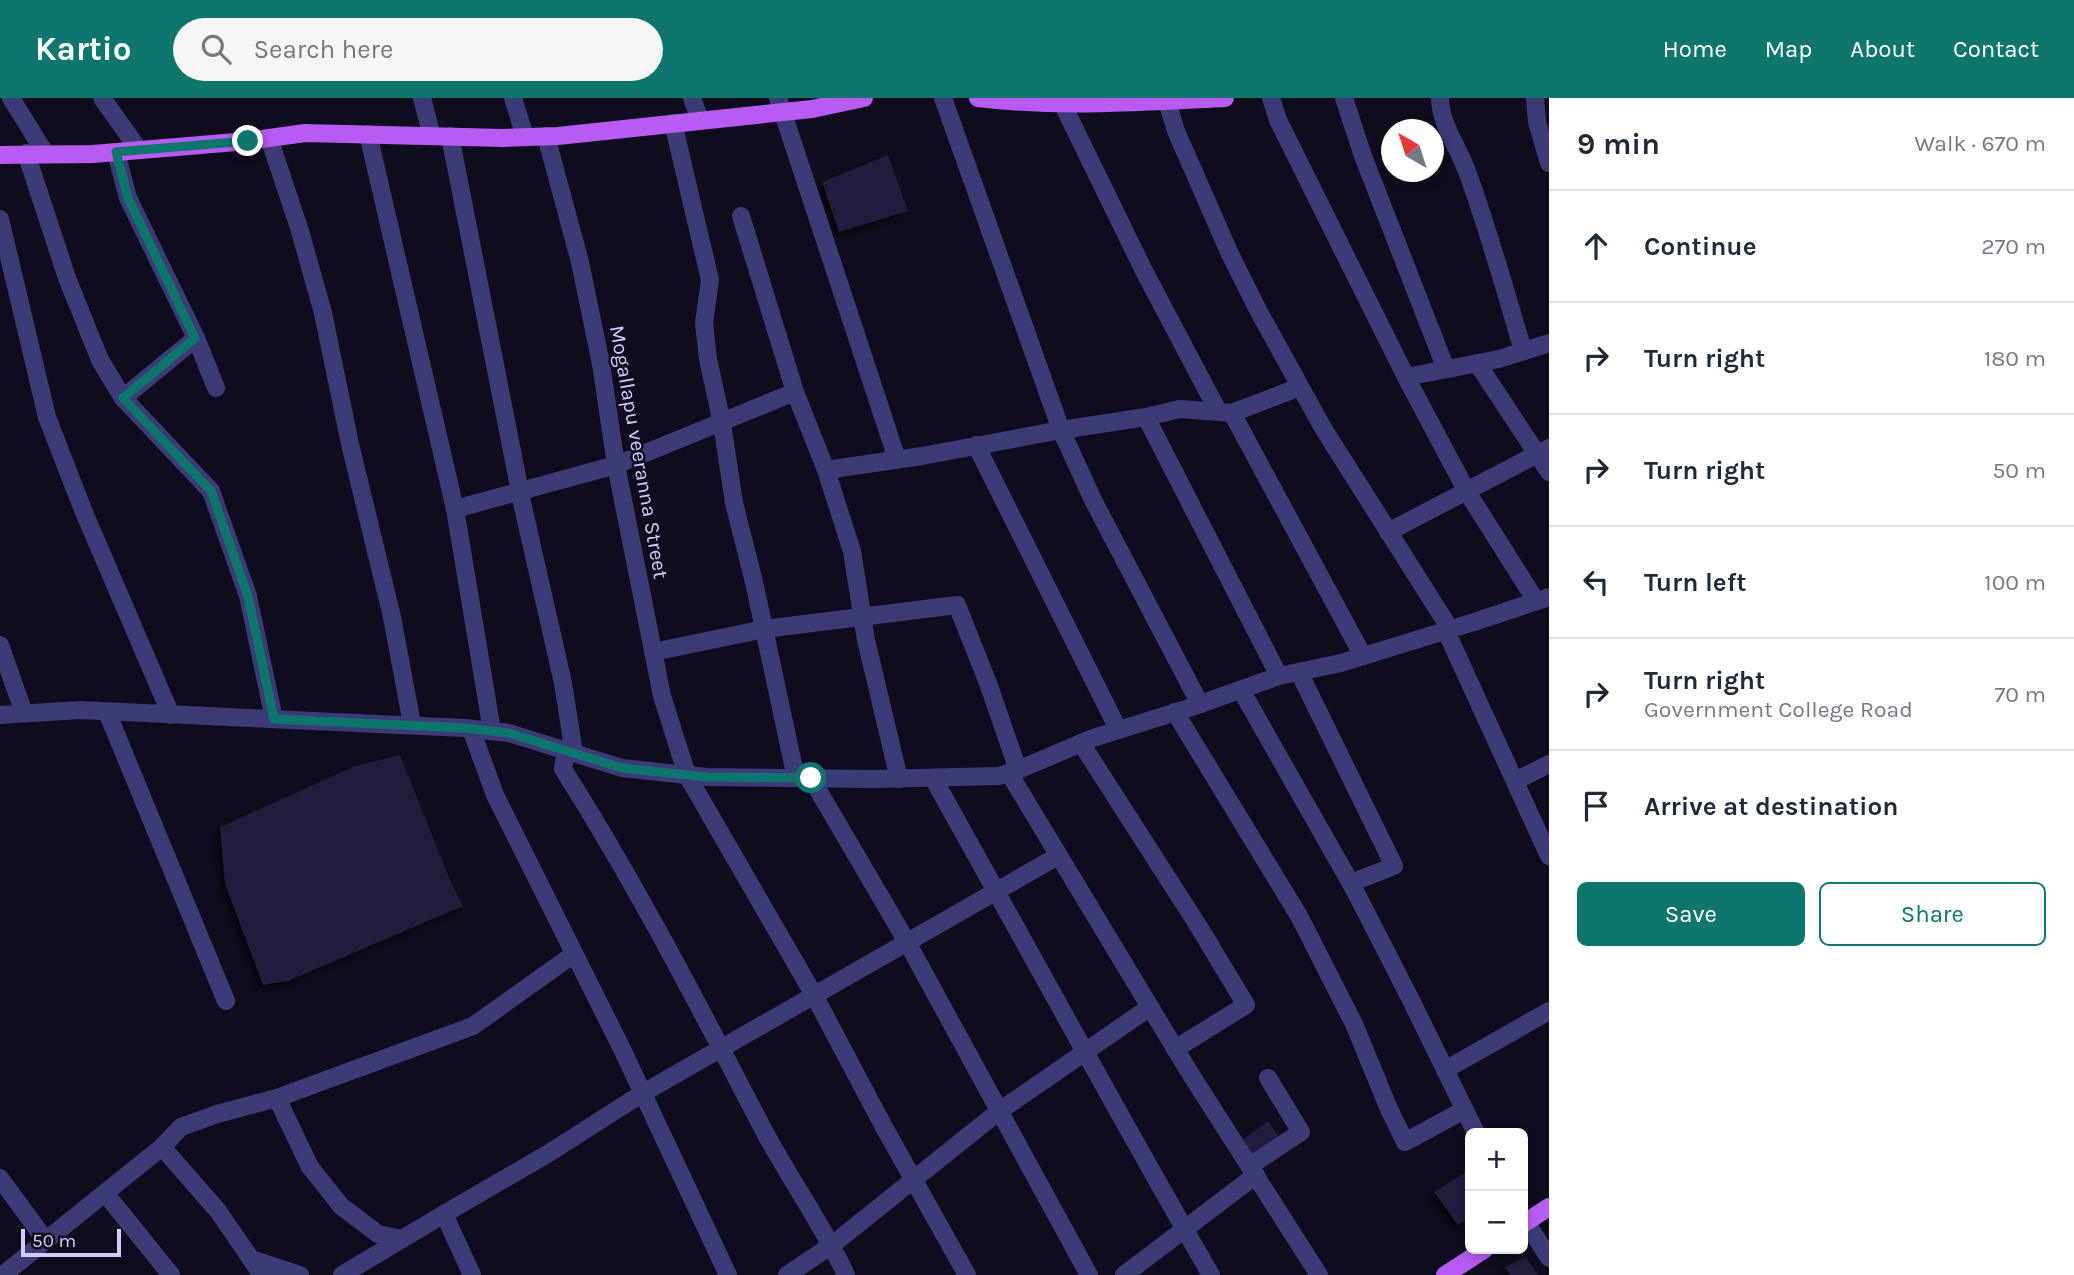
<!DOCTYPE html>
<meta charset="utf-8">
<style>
:root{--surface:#fff;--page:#f6f6f7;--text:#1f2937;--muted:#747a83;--line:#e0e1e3;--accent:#0f766e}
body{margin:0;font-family:Karla,sans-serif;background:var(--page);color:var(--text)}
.controls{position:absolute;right:21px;bottom:21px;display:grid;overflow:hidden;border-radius:10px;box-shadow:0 4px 10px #0003}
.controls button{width:63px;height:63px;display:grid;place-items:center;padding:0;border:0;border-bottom:2px solid var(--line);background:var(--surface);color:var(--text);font:35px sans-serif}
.compass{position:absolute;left:1381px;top:21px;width:63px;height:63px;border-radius:50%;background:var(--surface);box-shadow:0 4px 10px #0003;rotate:321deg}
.scale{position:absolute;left:21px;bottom:18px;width:100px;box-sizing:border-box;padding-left:7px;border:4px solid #d0ccfb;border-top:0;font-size:19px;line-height:24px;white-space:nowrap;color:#d0ccfb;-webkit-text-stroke:5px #0f0d1d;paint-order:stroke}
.stop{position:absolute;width:21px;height:21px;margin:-16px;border:5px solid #0f766e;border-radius:50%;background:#fff}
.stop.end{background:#0f766e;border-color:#fff;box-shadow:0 2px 7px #0008}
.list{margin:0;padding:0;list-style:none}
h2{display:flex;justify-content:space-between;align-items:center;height:91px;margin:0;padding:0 28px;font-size:30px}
h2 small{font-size:23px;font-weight:400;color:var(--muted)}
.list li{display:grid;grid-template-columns:46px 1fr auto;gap:21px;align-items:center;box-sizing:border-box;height:112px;padding:0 28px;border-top:2px solid var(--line)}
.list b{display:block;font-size:26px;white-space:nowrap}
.list p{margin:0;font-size:23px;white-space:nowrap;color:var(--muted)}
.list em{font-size:23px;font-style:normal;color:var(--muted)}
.actions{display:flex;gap:14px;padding:21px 28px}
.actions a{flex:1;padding:16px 0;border:2px solid var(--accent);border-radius:10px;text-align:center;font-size:24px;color:var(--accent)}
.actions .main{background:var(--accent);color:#fff}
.icon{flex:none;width:38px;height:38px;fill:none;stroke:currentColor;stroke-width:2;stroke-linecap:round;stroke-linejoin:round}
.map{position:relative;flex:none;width:1549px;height:1177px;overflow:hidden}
header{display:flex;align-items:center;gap:42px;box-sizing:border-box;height:98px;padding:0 35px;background:var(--accent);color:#fff}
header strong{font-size:33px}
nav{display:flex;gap:38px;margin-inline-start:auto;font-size:24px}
.search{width:490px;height:63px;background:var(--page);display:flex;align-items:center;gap:18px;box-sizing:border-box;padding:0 24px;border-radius:38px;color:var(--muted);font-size:26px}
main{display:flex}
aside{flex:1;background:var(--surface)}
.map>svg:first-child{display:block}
.building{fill:#201a3c;filter:url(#shadow)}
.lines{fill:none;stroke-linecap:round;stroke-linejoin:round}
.minor{stroke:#3c3b78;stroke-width:18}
.major{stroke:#b75bf3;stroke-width:18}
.route{stroke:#0f766e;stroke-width:9}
.labels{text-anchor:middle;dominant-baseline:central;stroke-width:5;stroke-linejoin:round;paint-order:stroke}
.street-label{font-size:21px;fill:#d0ccfb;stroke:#0f0d1d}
</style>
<header>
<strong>Kartio</strong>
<div class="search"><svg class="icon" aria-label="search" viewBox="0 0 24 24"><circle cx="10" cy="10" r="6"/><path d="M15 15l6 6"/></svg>Search here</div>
<nav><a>Home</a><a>Map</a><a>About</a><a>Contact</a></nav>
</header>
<main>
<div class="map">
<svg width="1549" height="1177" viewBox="0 0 1549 1177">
<defs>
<filter id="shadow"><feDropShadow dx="-4.5" dy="4.5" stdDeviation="3.5" flood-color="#0009"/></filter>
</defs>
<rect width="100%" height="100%" fill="#0f0d1d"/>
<g class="building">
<polygon points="888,57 908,113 839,134 822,84"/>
<polygon points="400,657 452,787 463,808 288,883 263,887 225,786 220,729 355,668"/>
<polygon points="1268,1023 1280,1040 1251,1061 1239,1044"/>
<polygon points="1467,1073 1470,1077 1470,1119 1458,1127 1434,1094"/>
<polygon points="1526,1159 1538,1177 1510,1177 1505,1169"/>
</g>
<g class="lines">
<g class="minor">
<polyline points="11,0 45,55"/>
<polyline points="102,0 139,52"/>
<polyline points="422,0 432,38"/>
<polyline points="513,0 525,39"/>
<polyline points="692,0 700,22"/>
<polyline points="778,0 897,361"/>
<polyline points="943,0 1061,332 1093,402 1200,606"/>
<polyline points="1166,0 1176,33 1230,156 1258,212 1323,330 1445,523 1446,533 1549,758"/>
<polyline points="1271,0 1278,22 1406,279 1466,392 1536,503"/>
<polyline points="1344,0 1363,58 1446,271"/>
<path d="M1440,0C1440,26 1460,52 1468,76C1489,134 1506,194 1523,253"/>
<polyline points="1535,0 1537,24 1549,65"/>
<polyline points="1062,5 1144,173 1218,313"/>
<polyline points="673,25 710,182 704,225 708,261 722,325 734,405 754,484 796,680"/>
<polyline points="368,36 455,411 492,633"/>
<polyline points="450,38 523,409 563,585 574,655"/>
<polyline points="546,38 580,164 601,266 616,367 662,598 687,677 814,897 885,1031 967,1177"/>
<polyline points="269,40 300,133 323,215 350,346 392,519 412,626"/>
<polyline points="116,54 128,100 196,240 216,290"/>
<polyline points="26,55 67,180 100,262 123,300 211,393 248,498 274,621"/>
<polyline points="741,118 795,294 826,372 852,453 866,542 899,681"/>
<polyline points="0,121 47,319 83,412 171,617"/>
<polyline points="1477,265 1549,374"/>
<polyline points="1406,279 1499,261 1549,245"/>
<polyline points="123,300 196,240"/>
<polyline points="1232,315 1363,558"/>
<polyline points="1146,319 1279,578"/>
<polyline points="976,347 1118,631"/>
<polyline points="826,372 922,358 1061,332 1146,319 1180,311 1232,315 1300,289"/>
<polyline points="455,411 616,367 795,294"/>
<polyline points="1388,434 1549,350"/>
<polyline points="0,547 24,615"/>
<polyline points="653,554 764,531 957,507 988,585 1018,672"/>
<polyline points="1299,574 1394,768 1351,785"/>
<polyline points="1241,592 1354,791 1411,902 1476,1035"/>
<polyline points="107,614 226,903"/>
<polyline points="1175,614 1299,818 1354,926 1389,1011 1405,1044 1464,1012"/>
<polyline points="0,617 80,612 465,630 509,635 622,670 706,679 874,681 999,678 1018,672 1093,640 1189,610 1279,578 1341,565 1474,524 1549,499"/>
<polyline points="471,631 495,697 623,953 728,1177"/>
<polyline points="1081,645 1199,829 1246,907 1175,951"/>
<path d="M566,653L563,671C636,786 699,908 762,1029C788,1079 822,1125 846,1177"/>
<polyline points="1009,675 1188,972 1319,1177"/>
<polyline points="811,680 907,844 1089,1177"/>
<path d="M933,680C1026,846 1116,1013 1211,1177"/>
<polyline points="1515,683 1549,666"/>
<polyline points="1445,972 1549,913"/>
<polyline points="277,1000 310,1069 341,1108 378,1136 402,1141"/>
<polyline points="162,1049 181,1029 217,1016 277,1000 473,928 574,856"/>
<polyline points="1250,1068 1301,1034 1268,980"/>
<polyline points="0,1080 46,1143"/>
<polyline points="105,1095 171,1177"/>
<polyline points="1526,1124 1549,1160"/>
<polyline points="251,1161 300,1177"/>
<polyline points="3,1177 162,1049 218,1113 262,1177"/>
<polyline points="342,1177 444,1116"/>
<polyline points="472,1177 444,1116 549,1055 643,995 1058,758"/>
<polyline points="787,1177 832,1147 998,1014 1150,909"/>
<polyline points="1124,1177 1256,1077"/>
</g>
<g class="major">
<path d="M978,0C1060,10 1143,4 1225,0"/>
<polyline points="0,57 93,56 248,43 305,35 503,40 558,38 812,11 864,0"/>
<polyline points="1523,1126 1549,1109"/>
<polyline points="1445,1177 1485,1151"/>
</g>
</g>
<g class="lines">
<polyline class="route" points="248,43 116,54 128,100 195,240 123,300 211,393 248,498 274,621 465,630 509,635 622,670 706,679 811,680"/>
</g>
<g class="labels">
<g class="street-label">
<text transform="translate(639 354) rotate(80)">Mogallapu veeranna Street</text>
</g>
</g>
</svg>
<div class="controls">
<button>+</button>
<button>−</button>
</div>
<svg class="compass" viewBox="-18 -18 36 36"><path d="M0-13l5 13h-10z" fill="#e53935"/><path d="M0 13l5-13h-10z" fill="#747a83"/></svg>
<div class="scale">50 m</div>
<div class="stop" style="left:811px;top:680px"></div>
<div class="stop end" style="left:248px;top:43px"></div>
</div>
<aside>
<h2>9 min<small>Walk · 670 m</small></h2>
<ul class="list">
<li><svg class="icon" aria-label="ahead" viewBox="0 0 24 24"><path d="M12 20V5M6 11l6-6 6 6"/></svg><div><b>Continue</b></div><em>270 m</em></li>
<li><svg class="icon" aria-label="right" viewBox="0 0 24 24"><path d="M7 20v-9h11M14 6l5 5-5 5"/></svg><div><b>Turn right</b></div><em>180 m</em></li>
<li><svg class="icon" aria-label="right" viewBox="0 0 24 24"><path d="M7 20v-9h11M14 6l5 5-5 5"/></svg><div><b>Turn right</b></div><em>50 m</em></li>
<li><svg class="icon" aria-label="left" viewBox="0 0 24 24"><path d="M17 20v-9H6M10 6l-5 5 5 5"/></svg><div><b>Turn left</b></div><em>100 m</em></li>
<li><svg class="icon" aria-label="right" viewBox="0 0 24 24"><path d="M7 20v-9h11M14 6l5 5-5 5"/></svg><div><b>Turn right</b><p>Government College Road</p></div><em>70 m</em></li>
<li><svg class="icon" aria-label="arrive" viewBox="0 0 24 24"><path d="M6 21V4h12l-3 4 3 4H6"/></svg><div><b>Arrive at destination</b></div></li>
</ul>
<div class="actions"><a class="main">Save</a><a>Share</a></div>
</aside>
</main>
